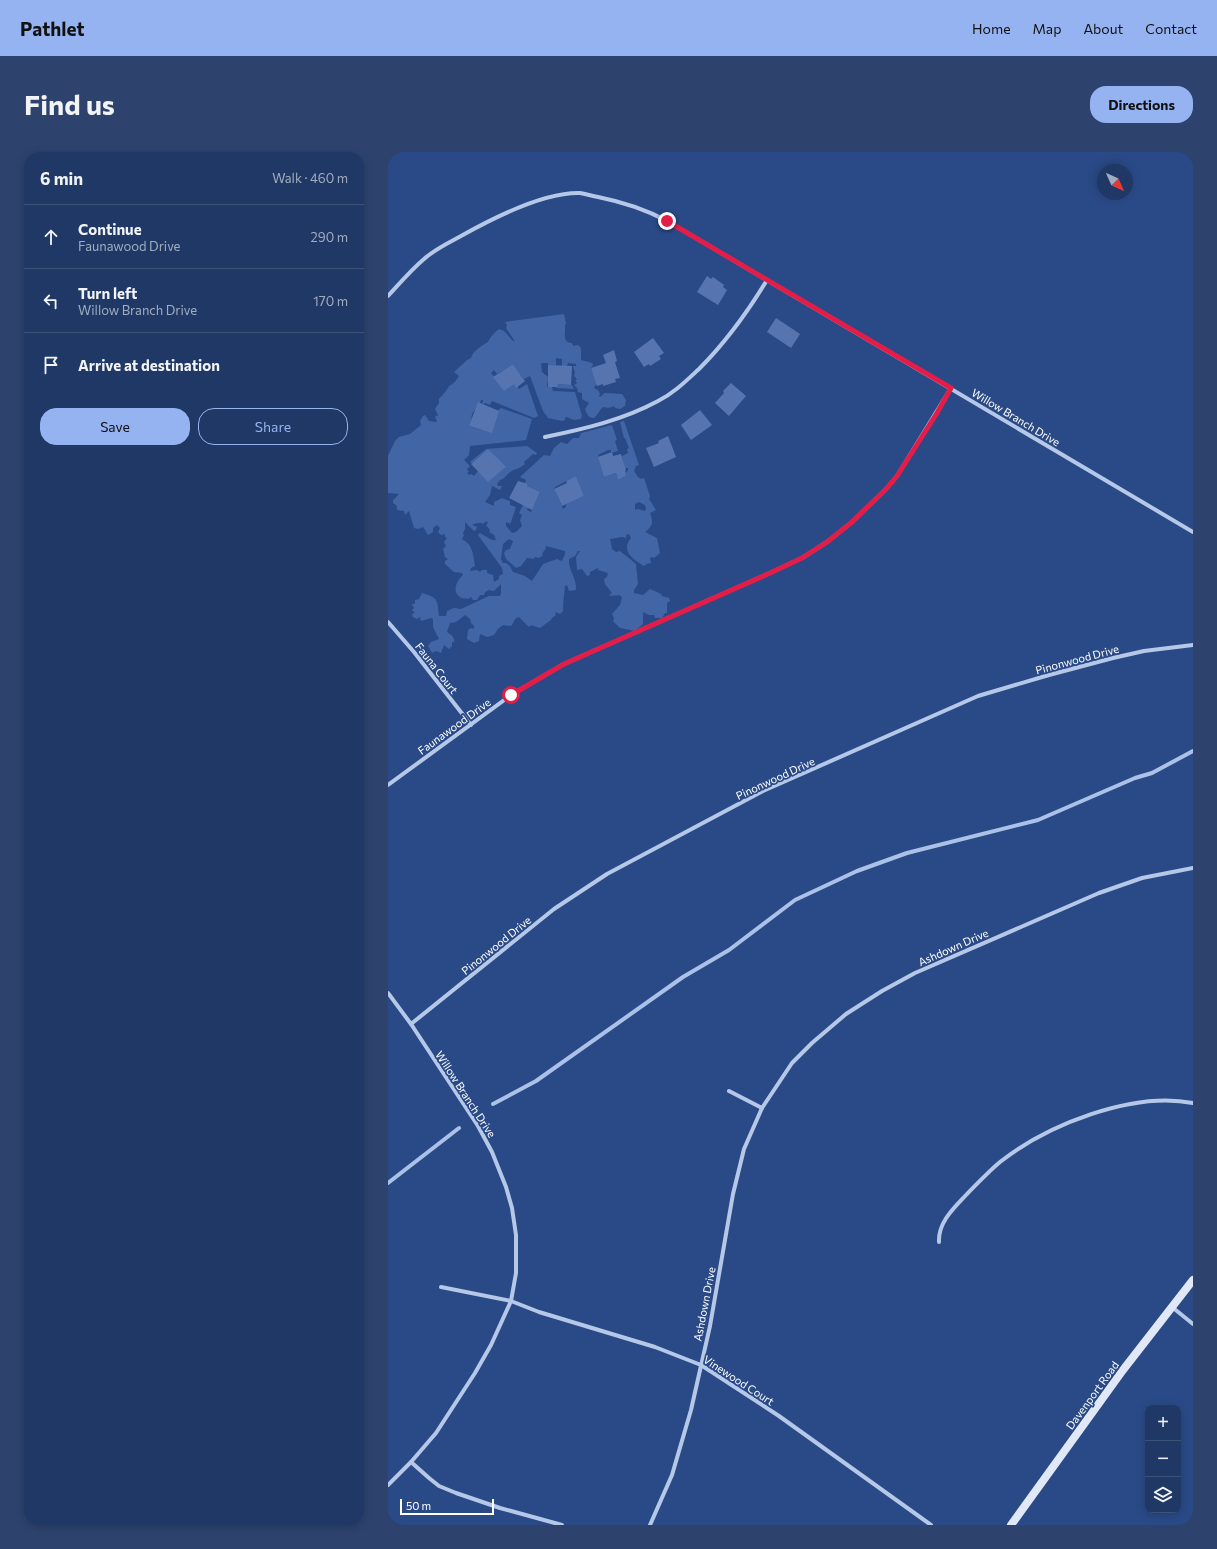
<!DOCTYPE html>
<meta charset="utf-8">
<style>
:root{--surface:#203865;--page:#2d436e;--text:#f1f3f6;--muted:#a2acbf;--line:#3d5279;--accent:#95b2f1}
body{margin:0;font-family:Commissioner,sans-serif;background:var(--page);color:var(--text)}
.controls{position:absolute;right:12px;bottom:12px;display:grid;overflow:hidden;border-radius:8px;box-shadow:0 2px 10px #0003}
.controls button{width:36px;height:36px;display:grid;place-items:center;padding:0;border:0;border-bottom:1px solid var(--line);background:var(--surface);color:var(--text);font:20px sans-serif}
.compass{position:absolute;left:709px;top:12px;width:36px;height:36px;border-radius:50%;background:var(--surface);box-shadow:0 2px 10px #0003;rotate:135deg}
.scale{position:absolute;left:12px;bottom:10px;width:94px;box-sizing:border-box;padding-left:4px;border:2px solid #fff;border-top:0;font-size:11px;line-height:14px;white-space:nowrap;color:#fff;-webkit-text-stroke:3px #2a4a87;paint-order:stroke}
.stop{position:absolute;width:12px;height:12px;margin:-9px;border:3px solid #e11d48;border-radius:50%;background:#fff}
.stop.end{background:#e11d48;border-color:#fff;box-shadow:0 1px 4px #0008}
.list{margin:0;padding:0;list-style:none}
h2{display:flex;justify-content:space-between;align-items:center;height:52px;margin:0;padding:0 16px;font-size:17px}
h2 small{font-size:13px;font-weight:400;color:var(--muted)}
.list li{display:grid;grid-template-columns:26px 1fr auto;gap:12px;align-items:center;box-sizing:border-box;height:64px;padding:0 16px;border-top:1px solid var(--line)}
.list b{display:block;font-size:15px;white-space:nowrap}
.list p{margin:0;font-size:13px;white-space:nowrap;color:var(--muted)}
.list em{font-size:13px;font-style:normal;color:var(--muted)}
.actions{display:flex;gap:8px;padding:12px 16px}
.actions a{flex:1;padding:9px 0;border:1px solid var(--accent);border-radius:16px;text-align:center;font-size:14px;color:var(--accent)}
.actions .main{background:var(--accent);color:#111}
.icon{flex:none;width:22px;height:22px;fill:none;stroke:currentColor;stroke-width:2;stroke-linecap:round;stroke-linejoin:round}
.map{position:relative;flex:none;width:805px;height:1373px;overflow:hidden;border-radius:16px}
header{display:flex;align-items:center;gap:24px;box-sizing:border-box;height:56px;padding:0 20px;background:var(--accent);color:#111}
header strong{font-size:19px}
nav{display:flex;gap:22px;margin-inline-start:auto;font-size:14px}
.intro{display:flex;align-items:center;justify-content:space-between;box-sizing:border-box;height:96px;padding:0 24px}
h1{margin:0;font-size:28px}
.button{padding:10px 18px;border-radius:16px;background:var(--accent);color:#111;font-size:14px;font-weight:700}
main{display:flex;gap:24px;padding:0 24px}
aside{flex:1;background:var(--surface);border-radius:16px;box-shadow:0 2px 10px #0003}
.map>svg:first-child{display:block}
.green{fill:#4265a5;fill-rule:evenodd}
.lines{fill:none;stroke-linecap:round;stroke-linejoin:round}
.stream{stroke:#abc1e8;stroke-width:4}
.building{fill:#5675b0}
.street{stroke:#b6c8e8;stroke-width:4}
.secondary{stroke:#e0e8f7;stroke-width:8}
.route{stroke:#e11d48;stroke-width:5}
.labels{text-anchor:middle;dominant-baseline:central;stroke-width:3.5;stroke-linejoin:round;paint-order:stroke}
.street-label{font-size:11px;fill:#fff;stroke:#2a4a87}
</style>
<header>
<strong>Pathlet</strong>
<nav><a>Home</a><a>Map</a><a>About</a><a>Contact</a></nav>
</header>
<div class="intro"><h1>Find us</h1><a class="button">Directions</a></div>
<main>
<aside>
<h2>6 min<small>Walk · 460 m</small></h2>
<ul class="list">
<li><svg class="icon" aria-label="ahead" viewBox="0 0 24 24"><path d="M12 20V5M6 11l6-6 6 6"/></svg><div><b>Continue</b><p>Faunawood Drive</p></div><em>290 m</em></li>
<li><svg class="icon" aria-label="left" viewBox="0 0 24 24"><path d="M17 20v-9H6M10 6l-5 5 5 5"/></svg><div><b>Turn left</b><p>Willow Branch Drive</p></div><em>170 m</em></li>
<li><svg class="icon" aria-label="arrive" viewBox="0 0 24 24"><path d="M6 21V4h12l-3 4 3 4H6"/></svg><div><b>Arrive at destination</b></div></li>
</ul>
<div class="actions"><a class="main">Save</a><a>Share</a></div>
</aside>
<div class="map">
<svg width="805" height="1373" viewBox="0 0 805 1373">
<rect width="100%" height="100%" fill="#2a4a87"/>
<g class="green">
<path d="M176,162L178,172L177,173C178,181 173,190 184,191L185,194L190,193L193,196V208L204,211L205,213L203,216L209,231L206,236L210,238L212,242L211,244L212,245L217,241L234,242L238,248L237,254L232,257L227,256L226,254L221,256L215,255C211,259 210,262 206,266C200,266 199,262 197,257L201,251L194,247V241L190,240L189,236L186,233L189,231L187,228H189L186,223L187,221L185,214H188V212L180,211L179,214H174V207L168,206V213H160V211H153L154,220L160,225L159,235H164L165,239L187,240L194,264L193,267L186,268L179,265L177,266V268L174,269L160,266L155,259L142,224L136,227L125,212L109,222L106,218L103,221C109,230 126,227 131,237L139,232L150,264L146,266L104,249L102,253L97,251L94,254L95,248H93C91,256 81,260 84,269L81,274L93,278L107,261L113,256L144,267L138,288L82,294L81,303L76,308L82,314L79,317L81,320L79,321L81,323L83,322L86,324L90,319L100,329L117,316L100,297L84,311L82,310L98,297L139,294L149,301L148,303L145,302L136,310L137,312C133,316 127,317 122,320C118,323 117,327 112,328L109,332L110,334H114L112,338L104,334L102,343L97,350L106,354V350L114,346L122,349V353L128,355L123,370L121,372V371L118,370V374L124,381L128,380L134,374L132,368L134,363L131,361L135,353L140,355L139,358L143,360L152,340L139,334L140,332L137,331L138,328L132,325L156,303L162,304L166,296L173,290L179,292L185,286H191L193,281L224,273L229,288L227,289L230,299L223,301V298H220L210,303L216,325L228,321L230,328L238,324L237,320L240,319V316H237L234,304L240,301L239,297L241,296L237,286H236L232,270L236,269L251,313L248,314L246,319L250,325L253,327L256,326L262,344L261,347L268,358L262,361C266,372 264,374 257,380L269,386L272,401L266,406L264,405L262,406L263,411L258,412L256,414C246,408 232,399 243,386L241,382L238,383V386L234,385L222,387L224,397L228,400L232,399L248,412L250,432L246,438V441L255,443L262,437L273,442L274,444L281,446L282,449L279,451V461H277L274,466H267L266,463H261L255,460V472L247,479L232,476L225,469L226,466L224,462L232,453L234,445L231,443L223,444L221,443L224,441L217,432L216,427L219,425L220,421L210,418V416L202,420V423L199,424L194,417L189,418L188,405L192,399H190L187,404L181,407C180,418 189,426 188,438L181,439L179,433L177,434C176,442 175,451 175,459L172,462L167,460L168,463L164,466L163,468L152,476L143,473L141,475L131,465L127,467L124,473L122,474L115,473L110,477L106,483L99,485L92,482L91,489L86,491L79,487L80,478L83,476L86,477V474L83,471L82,467L77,463L68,470L62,471L59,480C63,483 67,485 66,490H64V494L61,497L56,493L53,501L48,499L44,501L40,494L43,490L51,487L45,475V467L43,466L33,469L32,465L29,467L25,465L24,462L27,461L24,458L26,456L24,452H27V448L31,447L34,441C51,446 49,448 51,464H58L59,459L66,456L73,457L101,444H112L113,441V432L106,439L101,438L97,440L96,443H92L89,448H85L83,445L80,447C78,446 76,447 74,446C63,441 68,429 75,423L74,421L66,420L57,412V409L60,407L57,405L55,397L58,394L56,390L59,386L57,385V382L53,383L50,380L52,376L49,373L45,376V380L40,383L35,375L30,377L26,376L21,359L17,363L16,359L9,358V354L5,351V348L11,342L0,341V304L7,289L11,285L22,282L33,273L32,269L35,264L37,263L41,269L48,270L49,269L47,265L50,263L47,257L51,251V247L58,239L61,234L66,231L71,224L66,220L79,208L83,206C85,199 93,194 100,190C102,185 106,181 111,177L116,179L126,190V188L118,176L119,173L117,170ZM188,324L196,344L178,352V355L175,357L166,337L167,335C174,331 180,328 188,324ZM251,350L257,353L258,356L257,359L250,357L247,358V352ZM98,369L100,371L98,373L102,378L101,380L106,383L108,388H104L92,381L90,383L114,416L115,422L111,424V427L106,430L105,423L99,421V418H94L92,420L89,418L82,419L83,416L87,414C85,402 85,393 74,387L76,383L75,381L77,377V370L86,379L88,378L89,375L84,373C87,371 93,370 95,372ZM121,387L125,389L122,397L118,398L116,401L118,407L128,416L133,414L139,406L146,407L147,405L151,406L154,404L155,400L157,398L158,394L177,399V402L174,409L169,407L155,412L144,429L137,424L125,420L122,414L118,411H115L113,407L115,392Z"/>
<polygon points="169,232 184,233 186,237 168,236"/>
</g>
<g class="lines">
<g class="stream">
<polyline points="105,952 148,929 295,825 341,798 407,748 469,719 519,701 650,668 747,626 764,621 805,599"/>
<polyline points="0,1031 71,976"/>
</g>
</g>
<g class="building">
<polygon points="319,124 323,127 325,125 336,133 335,135 339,138 330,153 309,140"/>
<polygon points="388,166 412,182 403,196 379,180"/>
<polygon points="265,186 276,201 271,204 273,207 262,214 261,212 256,215 246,200"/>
<polygon points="226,198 229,209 227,210 232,226 227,227 228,230 215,234 215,232 209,234 203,216 218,211 215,203"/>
<polygon points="125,212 137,229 128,236 126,232 116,239 105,225"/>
<polygon points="160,213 184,214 183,233 170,232 169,235 160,235"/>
<polygon points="343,231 358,244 341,264 327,251 336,241 335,239"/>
<polygon points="90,250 111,259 104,281 81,274"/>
<polygon points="312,258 324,273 303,288 293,273"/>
<polygon points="280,284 288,305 266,315 258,296 271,291 270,289"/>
<polygon points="100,297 118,315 100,330 83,312"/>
<polygon points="224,300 225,304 233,302 238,318 237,319 238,324 230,328 228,321 216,325 210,305"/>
<polygon points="188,324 196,344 174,354 166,337 179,331 178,329"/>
<polygon points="130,329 140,332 139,334 152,340 144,358 121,346"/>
</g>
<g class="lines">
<g class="street">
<path d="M0,144C12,131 23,118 36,107C47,97 60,91 73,84C105,66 155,40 192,41C198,42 204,44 210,45C235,50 257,57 279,69L805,380"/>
<path d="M157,285C196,277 235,268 270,249C286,241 298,229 311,217C338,190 359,161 379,128"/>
<polyline points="0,470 26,500 83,573"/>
<polyline points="0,633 123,543 176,512 382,421 414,406 439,390 464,370 498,337 509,324 563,236"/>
<polyline points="0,841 23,872 90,974 104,1000 118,1035 124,1056 128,1083 128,1121 123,1149 103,1193 87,1221 48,1281 23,1310 0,1333"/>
<polyline points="23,872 166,757 219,722 375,639 590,544 661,523 725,506 756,499 805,493"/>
<polyline points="341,939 374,956"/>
<path d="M551,1090C550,1070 566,1056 579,1042C590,1031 600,1020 612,1010C659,973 744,939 805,951"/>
<polyline points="53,1135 123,1149 151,1160 267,1195 313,1213 391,1264 543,1373"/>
<polyline points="784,1155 805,1172"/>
<polyline points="23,1310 41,1326 51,1334 68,1341 112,1356 174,1373"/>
<polyline points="262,1373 284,1323 303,1258 322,1174 345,1042 356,997 374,956 404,911 424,891 458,862 494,839 527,821 711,741 754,726 805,716"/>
</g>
<polyline class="secondary" points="623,1373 735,1218 805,1128"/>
</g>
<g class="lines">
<polyline class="route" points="123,543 176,512 382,421 414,406 439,390 464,370 498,337 509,324 549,261 563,236 279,69"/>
</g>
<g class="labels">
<g class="street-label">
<text transform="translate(628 265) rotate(31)">Willow Branch Drive</text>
<text transform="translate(689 507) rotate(-15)">Pinonwood Drive</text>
<text transform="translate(49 516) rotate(52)">Fauna Court</text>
<text transform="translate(66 574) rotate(-36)">Faunawood Drive</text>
<text transform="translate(387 626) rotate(-25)">Pinonwood Drive</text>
<text transform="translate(108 793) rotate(-39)">Pinonwood Drive</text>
<text transform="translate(565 795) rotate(-24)">Ashdown Drive</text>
<text transform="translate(78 942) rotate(57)">Willow Branch Drive</text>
<text transform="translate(316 1152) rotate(-79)">Ashdown Drive</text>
<text transform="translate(351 1228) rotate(33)">Vinewood Court</text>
<text transform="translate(704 1243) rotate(-54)">Davenport Road</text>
</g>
</g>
</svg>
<div class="controls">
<button>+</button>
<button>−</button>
<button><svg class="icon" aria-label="layers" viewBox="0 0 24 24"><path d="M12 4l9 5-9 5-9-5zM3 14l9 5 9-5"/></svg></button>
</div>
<svg class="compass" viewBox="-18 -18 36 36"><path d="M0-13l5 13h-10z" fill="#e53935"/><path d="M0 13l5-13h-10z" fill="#a2acbf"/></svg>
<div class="scale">50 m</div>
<div class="stop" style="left:123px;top:543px"></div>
<div class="stop end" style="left:279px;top:69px"></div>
</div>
</main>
